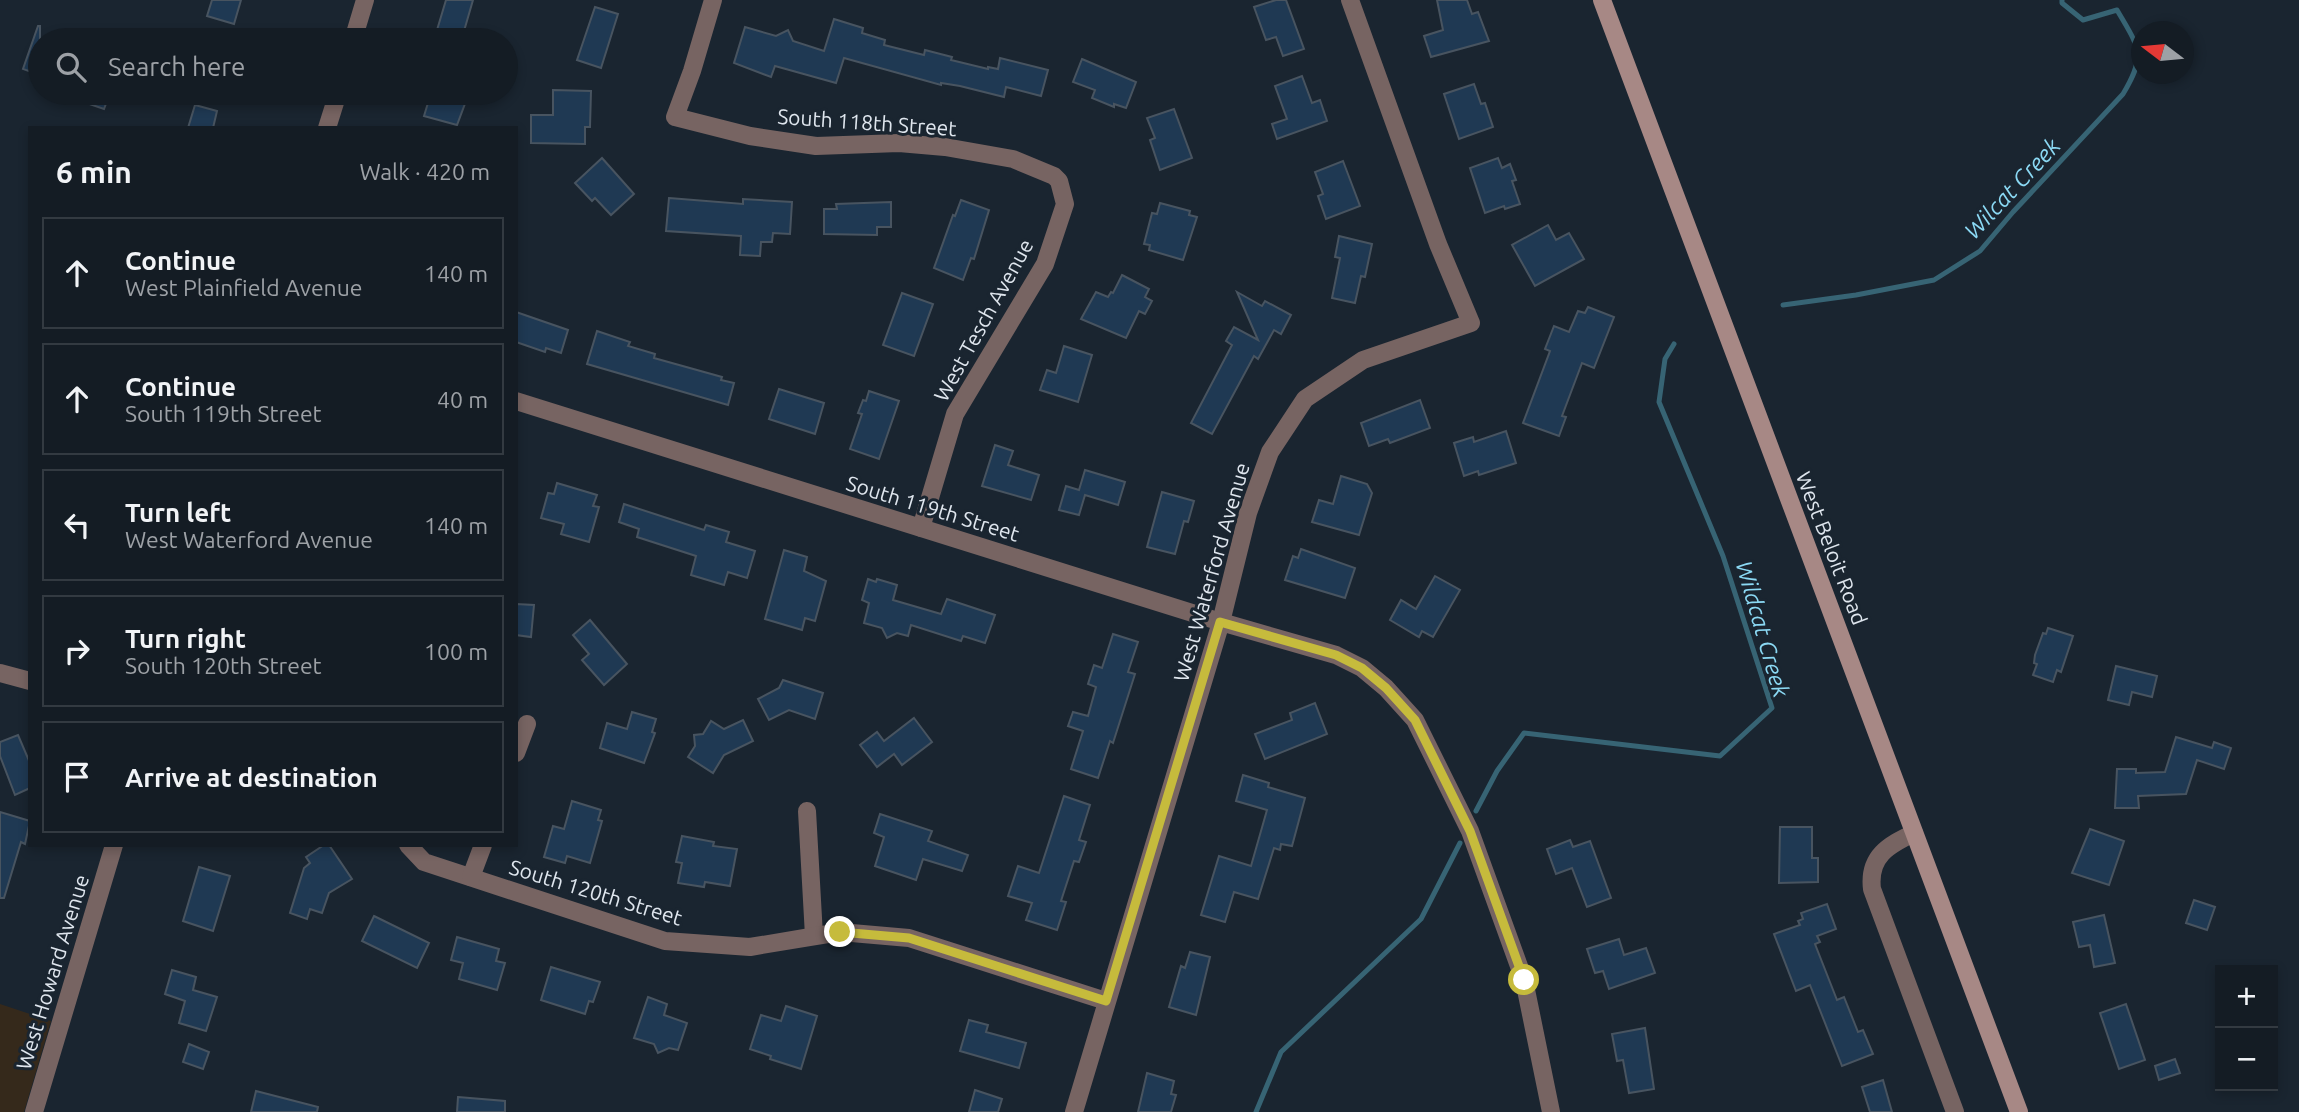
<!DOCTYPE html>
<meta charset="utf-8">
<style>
:root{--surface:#141c24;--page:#1d252c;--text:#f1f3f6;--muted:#9da1a6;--line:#333a41}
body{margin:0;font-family:Ubuntu,sans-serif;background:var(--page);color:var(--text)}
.controls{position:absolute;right:21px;bottom:21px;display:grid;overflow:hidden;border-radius:0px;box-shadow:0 4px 10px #0003}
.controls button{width:63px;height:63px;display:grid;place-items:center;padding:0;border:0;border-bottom:2px solid var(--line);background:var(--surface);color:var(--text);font:35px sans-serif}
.compass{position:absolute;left:2131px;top:21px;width:63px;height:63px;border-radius:50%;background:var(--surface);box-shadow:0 4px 10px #0003;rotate:286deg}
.stop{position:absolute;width:21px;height:21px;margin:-16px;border:5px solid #c6bb3c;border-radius:50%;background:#fff}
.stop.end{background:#c6bb3c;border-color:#fff;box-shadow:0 2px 7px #0008}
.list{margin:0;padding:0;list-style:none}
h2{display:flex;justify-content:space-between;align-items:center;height:91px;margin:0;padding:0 28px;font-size:30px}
h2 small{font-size:23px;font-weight:400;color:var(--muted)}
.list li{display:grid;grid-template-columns:46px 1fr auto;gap:21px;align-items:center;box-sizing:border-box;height:112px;margin:0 14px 14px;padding:0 14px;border:2px solid var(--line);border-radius:0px}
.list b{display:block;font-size:26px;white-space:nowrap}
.list p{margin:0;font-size:23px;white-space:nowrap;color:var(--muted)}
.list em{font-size:23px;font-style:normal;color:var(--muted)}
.icon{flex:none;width:38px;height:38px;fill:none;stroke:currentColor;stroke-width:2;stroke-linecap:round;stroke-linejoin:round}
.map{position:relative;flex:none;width:2299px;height:1112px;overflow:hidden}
.search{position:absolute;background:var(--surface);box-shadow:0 4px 10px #0003;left:28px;top:28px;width:490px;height:77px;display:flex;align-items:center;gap:18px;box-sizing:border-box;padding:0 24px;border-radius:38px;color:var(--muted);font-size:26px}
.panel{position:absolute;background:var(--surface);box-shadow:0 4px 10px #0003;left:28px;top:126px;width:490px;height:721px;border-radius:0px}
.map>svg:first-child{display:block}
.commercial{fill:#35291b}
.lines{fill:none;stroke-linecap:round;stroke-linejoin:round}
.stream{stroke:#376474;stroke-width:5}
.building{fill:#1f3953;stroke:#485460;stroke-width:2}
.minor{stroke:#776462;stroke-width:18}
.tertiary{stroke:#776462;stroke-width:18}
.secondary{stroke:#a78885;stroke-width:18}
.route{stroke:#c6bb3c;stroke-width:9}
.labels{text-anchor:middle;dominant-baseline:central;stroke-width:6;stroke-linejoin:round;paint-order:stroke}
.street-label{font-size:21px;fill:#dfe6ee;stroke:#1a2530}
.water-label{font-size:23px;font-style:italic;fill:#8bd9f4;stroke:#1a2530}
</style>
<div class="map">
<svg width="2299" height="1112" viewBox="0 0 2299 1112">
<rect width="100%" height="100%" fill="#1a2530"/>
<polygon class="commercial" points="0,1004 51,1021 24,1112 0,1112"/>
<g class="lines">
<g class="stream">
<path d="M1783,305L1856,295L1934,280L1980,251L2013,212L2123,94C2147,54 2139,48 2117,10L2083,20L2062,3V0"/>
<polyline points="1476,811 1497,771 1524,733 1720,756 1772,708 1723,556 1659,402 1665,359 1674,344"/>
<polyline points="1256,1112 1281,1052 1421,919 1460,843"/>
</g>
</g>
<g class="building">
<polygon points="212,0 241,0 234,24 207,16"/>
<polygon points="446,0 473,0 462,38 437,30"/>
<polygon points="1276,0 1286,0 1304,49 1283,56 1276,37 1266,40 1254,7"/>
<polygon points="1437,0 1467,0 1472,14 1478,12 1489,41 1431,57 1424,36 1443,30"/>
<polygon points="595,7 618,14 601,68 577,60"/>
<polygon points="834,19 863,28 862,33 885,40 884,45 924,55 925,50 952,57 951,60 988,69 988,67 998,69 1000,58 1048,70 1041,96 1006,87 1004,97 960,86 941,83 941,85 844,58 836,83 775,66 771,77 734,63 745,27 776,36 788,30 793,41 824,51"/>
<polygon points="38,26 40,26 40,75 23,69"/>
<polygon points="1082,59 1136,82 1126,108 1114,104 1114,107 1092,98 1095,90 1073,82"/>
<polygon points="1302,76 1312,103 1320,100 1327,121 1277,139 1272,124 1287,119 1275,86"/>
<polygon points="1474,84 1481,104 1485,103 1493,127 1459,139 1444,94"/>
<polygon points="553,90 591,91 590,127 585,127 585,144 531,143 531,115 553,115"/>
<polygon points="63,93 110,93 104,109 63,95"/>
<polygon points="431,93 469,93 457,125 424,116"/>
<polygon points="195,105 217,111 213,128 188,128"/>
<polygon points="1174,109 1192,158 1160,170 1150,140 1155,138 1147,118"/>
<polygon points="602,158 634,194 611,215 595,198 592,201 575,183"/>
<polygon points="1498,158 1502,168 1510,164 1516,180 1512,181 1520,204 1505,209 1504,206 1485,213 1470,168"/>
<polygon points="1343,161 1360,206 1326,219 1318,196 1323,194 1315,172"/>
<polygon points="669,198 743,204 743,199 792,202 790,234 773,233 772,242 761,242 760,256 740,255 741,236 666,231"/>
<polygon points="961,200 989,210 974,259 971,258 963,280 934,268 953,215 955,216"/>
<polygon points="891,202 891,227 877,227 877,235 824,234 824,209 837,209 836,204"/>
<polygon points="1160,203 1190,211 1189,215 1197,217 1183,260 1149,250 1150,245 1144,244 1152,213 1157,214"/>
<polygon points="1548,225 1556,240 1569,233 1584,259 1535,286 1512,245"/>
<polygon points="1339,236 1372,244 1365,277 1361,276 1355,303 1332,298 1340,258 1335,257"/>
<polygon points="1122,275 1149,289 1145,297 1152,301 1145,314 1139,311 1126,338 1081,319 1096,292 1108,297 1111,292 1113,293"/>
<polygon points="1237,292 1262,306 1265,301 1291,315 1281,334 1274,330 1258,359 1254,356 1212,434 1191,423 1232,345 1226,341 1234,327 1258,340"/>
<polygon points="902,293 933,304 914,356 883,345"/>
<polygon points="1588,307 1614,317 1594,368 1582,363 1562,416 1566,417 1559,436 1523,423 1550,351 1545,349 1554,326 1569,332 1578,311 1585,313"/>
<polygon points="516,312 568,330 561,353 546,348 545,352 516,342"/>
<polygon points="597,331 630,342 628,346 655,354 654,358 722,377 721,380 734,383 728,405 587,364"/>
<polygon points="1064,346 1092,355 1078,402 1040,390 1047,370 1056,373"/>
<polygon points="779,389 824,403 815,434 769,419"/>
<polygon points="869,391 899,401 879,459 850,449 862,414 858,413 863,400 866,401"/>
<polygon points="1420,400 1430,428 1390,443 1388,439 1369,446 1361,423"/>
<polygon points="1506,431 1516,463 1479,475 1478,471 1464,476 1454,443 1473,437 1474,442"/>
<polygon points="995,445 1013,451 1008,465 1039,475 1031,500 982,486"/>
<polygon points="1085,470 1125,482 1118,505 1085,495 1079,515 1059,510 1066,486 1079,490"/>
<polygon points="1341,476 1367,484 1372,493 1359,535 1312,522 1319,500 1333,504"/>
<polygon points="557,483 597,495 593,506 599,507 589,542 561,534 564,524 541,518 548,493 554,494"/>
<polygon points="1162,492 1194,501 1188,522 1184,521 1175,554 1147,547"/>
<polygon points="624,504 704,530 706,525 729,532 726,542 755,551 747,578 728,572 724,585 691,575 696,556 637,537 639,529 619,522"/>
<polygon points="1301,549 1355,568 1345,598 1285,580 1293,556 1298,558"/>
<polygon points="784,550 807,557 804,571 826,581 815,621 805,618 802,630 765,619"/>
<polygon points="1435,576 1460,590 1433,637 1422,631 1419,637 1390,620 1401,600 1416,609"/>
<polygon points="868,579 876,582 877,579 897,585 893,600 941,614 947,599 995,615 985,643 963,636 961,641 911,625 908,636 897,633 887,638 882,628 864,623 869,603 862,600"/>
<polygon points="516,604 534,605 531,637 516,635"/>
<polygon points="590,620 627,664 604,685 582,660 589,654 573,635"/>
<polygon points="2048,628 2073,636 2061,672 2057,670 2053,682 2033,675 2037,664 2034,663 2035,655 2043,633 2046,634"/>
<polygon points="1113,634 1138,642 1128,672 1135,674 1113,743 1110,741 1098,778 1071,769 1083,731 1068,726 1073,712 1088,716 1096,687 1088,684 1094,665 1102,668"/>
<polygon points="2116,666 2157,676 2152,697 2132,692 2129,705 2108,700"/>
<polygon points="783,680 823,693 815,719 789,710 769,720 758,699 779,688"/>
<polygon points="1315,703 1327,734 1265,759 1255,734 1292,720 1290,713"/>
<polygon points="632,712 656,719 652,732 655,733 644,763 600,748 607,723 627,729"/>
<polygon points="914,718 932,742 902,765 894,754 877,767 860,745 877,732 884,741"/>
<polygon points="743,720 753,741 724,755 713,773 688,757 695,746 694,735 703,734 711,721 724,729"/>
<polygon points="18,735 30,763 30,788 15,795 0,756 0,742"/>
<polygon points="2176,737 2212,748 2214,742 2231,748 2224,769 2197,760 2186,794 2138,796 2139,808 2115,808 2117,769 2136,769 2136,773 2165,772"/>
<polygon points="1243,775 1269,783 1268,787 1305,798 1292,846 1281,844 1280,850 1274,848 1258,899 1234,892 1225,922 1201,915 1219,856 1251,866 1267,810 1236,801"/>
<polygon points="1064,796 1090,805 1079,840 1086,842 1079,862 1074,861 1061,901 1066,902 1057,930 1026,920 1032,903 1008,896 1018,866 1039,873"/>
<polygon points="572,801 601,810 598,820 602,821 590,863 567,856 565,863 544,857 553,826 564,829"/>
<polygon points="0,812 30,821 25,844 21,842 4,898 0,898"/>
<polygon points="880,814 932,831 928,841 968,855 962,871 923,859 916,880 875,866 884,837 874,833"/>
<polygon points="1780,827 1812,827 1812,858 1818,858 1818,882 1779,883"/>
<polygon points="2090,829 2124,841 2109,885 2072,873"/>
<polygon points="682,836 714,842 713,846 737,849 730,886 705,882 704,887 678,883 682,863 676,862"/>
<polygon points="1570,840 1573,847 1590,841 1611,898 1587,907 1572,868 1556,874 1547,849"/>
<polygon points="324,845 329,845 352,879 329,893 322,913 310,909 307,919 290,913 304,868 310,863 306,857"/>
<polygon points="199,867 230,876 213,931 183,921"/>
<polygon points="2194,900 2215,907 2207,930 2186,923"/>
<polygon points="1827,904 1836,929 1817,936 1820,942 1815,944 1837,1000 1844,997 1858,1032 1863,1030 1873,1054 1842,1066 1810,985 1796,991 1774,934 1800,925 1798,921 1803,919 1801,913"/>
<polygon points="2104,915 2115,963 2094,967 2090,945 2079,947 2073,922"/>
<polygon points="374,916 429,943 417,968 362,941"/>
<polygon points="457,937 499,949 496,961 505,963 497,990 459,979 463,963 451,960"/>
<polygon points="1619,939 1624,955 1646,948 1655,973 1609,989 1603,971 1595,973 1587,949"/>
<polygon points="1190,952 1210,957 1196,1015 1169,1007 1181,966 1185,968"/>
<polygon points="551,967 600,982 593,1002 589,1001 585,1014 541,1000"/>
<polygon points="172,970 196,977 193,990 217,997 206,1031 179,1023 185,1001 165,994"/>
<polygon points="648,997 667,1004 664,1015 687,1023 678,1050 669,1048 658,1053 654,1044 634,1038"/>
<polygon points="2126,1004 2145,1060 2119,1069 2100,1013"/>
<polygon points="786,1006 817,1016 801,1069 770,1059 771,1056 750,1049 761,1015 781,1021"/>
<polygon points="969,1020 988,1025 986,1032 1026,1043 1019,1068 960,1051"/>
<polygon points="1645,1028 1654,1089 1629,1093 1623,1060 1617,1061 1612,1034"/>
<polygon points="189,1044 209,1052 203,1069 183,1062"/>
<polygon points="2175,1059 2180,1073 2159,1080 2155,1066"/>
<polygon points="1147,1073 1174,1081 1171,1094 1176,1095 1171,1112 1138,1112"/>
<polygon points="1883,1080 1892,1112 1870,1112 1862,1087"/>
<polygon points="975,1090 1002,1099 998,1112 969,1112"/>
<polygon points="256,1091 318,1107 317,1112 251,1112"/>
<polygon points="458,1097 505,1101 505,1112 457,1112"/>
</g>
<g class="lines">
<g class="minor">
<polyline points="713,0 692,71 675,117 750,136 816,146 899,143 945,147 1013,159 1054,176 1059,181 1065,204 1045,264 955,414 921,528"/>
<polyline points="516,401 1221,622 1336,655 1362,668 1386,688 1415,720 1470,831 1524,980 1551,1112"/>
<polyline points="0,673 30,681"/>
<polyline points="516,753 527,724"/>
<polyline points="807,811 814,936"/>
<path d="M1914,833C1889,845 1868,856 1872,889L1955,1112"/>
<polyline points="408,845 424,862 665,941 750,947 840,932 909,938 1106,1001"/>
<polyline points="471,877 483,845"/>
<polyline points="1074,1112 1221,622 1248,513 1270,452 1305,399 1363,360 1471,323 1438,244 1350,0"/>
</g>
<g class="tertiary">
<polyline points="353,40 365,0"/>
<polyline points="327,128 338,93"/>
<polyline points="34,1112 114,845"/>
</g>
<polyline class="secondary" points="1602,0 2019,1112"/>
</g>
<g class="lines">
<polyline class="route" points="840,932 909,938 1106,1001 1220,622 1336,655 1362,668 1386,688 1415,720 1470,831 1524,980"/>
</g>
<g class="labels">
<g class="street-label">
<text transform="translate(867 122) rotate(4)">South 118th Street</text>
<text transform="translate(983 320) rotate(-61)">West Tesch Avenue</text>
<text transform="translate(933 508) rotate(17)">South 119th Street</text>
<text transform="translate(1832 548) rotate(69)">West Beloit Road</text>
<text transform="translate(1211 572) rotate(-74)">West Waterford Avenue</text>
<text transform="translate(596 892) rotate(17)">South 120th Street</text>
<text transform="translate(52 972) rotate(-73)">West Howard Avenue</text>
</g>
<g class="water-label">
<text transform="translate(2012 188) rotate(-47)">Wilcat Creek</text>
<text transform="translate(1763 629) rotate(74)">Wildcat Creek</text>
</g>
</g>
</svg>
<div class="controls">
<button>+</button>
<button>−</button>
</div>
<svg class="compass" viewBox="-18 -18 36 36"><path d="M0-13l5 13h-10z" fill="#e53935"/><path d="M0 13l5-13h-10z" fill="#9da1a6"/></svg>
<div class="stop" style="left:1524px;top:980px"></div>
<div class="stop end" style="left:840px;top:932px"></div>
<div class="search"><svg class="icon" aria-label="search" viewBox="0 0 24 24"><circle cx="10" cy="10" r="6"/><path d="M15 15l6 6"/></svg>Search here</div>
<section class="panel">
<h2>6 min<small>Walk · 420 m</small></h2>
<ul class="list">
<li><svg class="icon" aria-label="ahead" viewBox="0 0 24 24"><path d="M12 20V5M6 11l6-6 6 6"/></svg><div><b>Continue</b><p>West Plainfield Avenue</p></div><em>140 m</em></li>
<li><svg class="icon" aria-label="ahead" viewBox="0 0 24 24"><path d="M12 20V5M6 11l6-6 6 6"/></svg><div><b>Continue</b><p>South 119th Street</p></div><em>40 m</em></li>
<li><svg class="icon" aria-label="left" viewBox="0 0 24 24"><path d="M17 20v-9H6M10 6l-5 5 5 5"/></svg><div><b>Turn left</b><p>West Waterford Avenue</p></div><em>140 m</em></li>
<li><svg class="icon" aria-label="right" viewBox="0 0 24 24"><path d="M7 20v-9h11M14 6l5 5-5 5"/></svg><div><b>Turn right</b><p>South 120th Street</p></div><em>100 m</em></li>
<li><svg class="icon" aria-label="arrive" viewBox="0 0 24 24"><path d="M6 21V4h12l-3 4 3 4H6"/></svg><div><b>Arrive at destination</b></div></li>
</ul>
</section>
</div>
